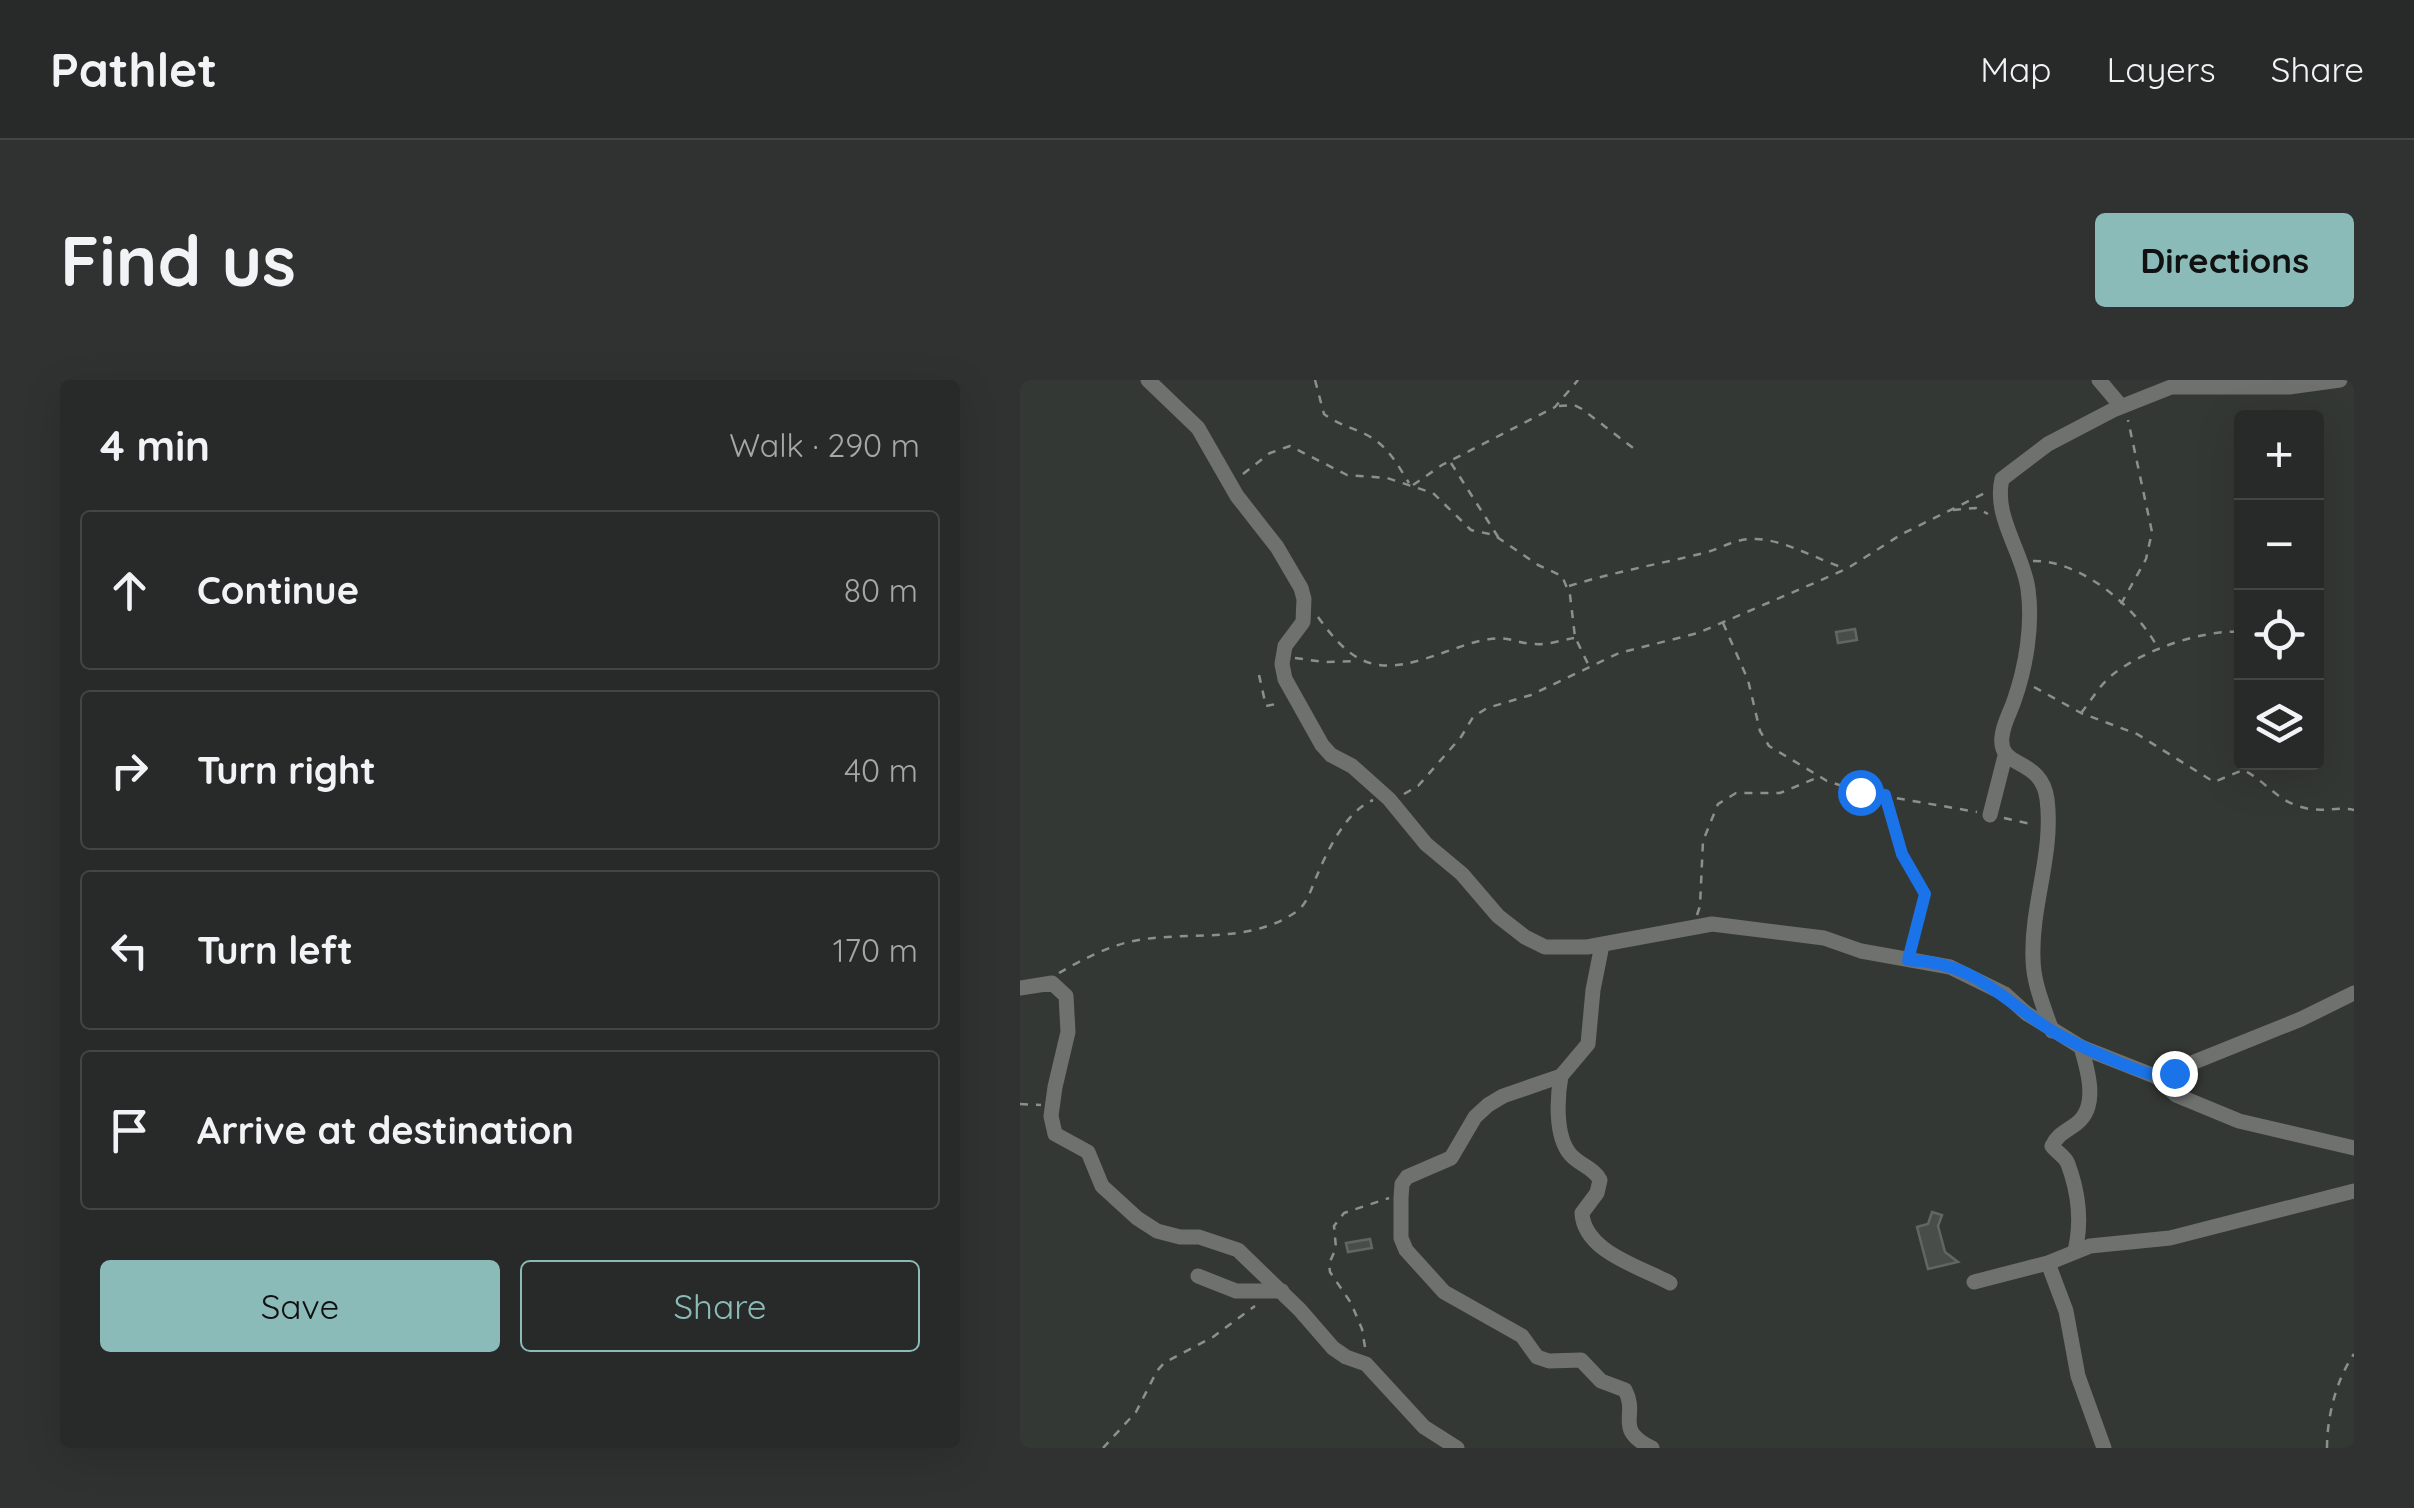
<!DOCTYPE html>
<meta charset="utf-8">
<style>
:root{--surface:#272a28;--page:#2f3230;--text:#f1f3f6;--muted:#a4a7a8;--line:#434645;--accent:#8bbbb9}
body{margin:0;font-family:Quicksand,sans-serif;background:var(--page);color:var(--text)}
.controls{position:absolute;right:30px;top:30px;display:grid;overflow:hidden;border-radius:10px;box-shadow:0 10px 40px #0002}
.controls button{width:90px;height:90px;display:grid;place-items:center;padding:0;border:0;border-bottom:2px solid var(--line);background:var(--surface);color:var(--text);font:50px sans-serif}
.stop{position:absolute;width:30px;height:30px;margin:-22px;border:8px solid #1a73e8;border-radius:50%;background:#fff}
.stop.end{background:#1a73e8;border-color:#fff;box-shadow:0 2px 10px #0008}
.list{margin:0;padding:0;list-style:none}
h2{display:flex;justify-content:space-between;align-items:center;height:130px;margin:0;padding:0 40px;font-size:42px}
h2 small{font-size:32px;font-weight:400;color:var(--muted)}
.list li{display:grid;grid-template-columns:65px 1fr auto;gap:30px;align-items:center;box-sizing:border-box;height:160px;margin:0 20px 20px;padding:0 20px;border:2px solid var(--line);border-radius:10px}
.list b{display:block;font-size:38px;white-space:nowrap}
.list em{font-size:32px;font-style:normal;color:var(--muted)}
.actions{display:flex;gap:20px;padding:30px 40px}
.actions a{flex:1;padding:22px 0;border:2px solid var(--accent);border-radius:10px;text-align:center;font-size:35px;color:var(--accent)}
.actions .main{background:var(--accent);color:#111}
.icon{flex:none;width:55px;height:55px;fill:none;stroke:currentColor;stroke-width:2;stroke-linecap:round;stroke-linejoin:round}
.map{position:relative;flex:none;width:1334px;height:1068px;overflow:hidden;border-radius:10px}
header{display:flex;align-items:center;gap:60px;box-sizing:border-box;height:140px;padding:0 50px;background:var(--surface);border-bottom:2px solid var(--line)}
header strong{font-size:48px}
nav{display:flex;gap:55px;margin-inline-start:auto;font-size:35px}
.intro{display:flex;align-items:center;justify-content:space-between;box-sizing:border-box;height:240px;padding:0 60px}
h1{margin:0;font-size:70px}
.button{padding:25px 45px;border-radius:10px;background:var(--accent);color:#111;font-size:35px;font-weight:700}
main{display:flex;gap:60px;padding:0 60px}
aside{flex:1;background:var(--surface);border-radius:10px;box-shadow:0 10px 40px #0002}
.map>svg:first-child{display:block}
.building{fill:#494d4a;stroke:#616662;stroke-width:2.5}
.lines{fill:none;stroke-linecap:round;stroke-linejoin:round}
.path{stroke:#8c908d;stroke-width:2.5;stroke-dasharray:8 8;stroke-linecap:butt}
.minor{stroke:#6f716f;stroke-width:15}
.route{stroke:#1a73e8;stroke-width:12}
</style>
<header>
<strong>Pathlet</strong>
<nav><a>Map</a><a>Layers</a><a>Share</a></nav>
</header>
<div class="intro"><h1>Find us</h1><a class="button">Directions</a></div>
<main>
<aside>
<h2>4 min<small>Walk · 290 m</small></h2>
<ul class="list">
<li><svg class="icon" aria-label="ahead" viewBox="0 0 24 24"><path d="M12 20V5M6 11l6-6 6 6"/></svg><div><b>Continue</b></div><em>80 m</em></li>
<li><svg class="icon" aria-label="right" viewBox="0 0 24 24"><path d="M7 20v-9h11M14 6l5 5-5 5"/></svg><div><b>Turn right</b></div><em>40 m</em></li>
<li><svg class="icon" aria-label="left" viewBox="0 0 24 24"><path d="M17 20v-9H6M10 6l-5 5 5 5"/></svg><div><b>Turn left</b></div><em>170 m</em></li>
<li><svg class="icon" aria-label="arrive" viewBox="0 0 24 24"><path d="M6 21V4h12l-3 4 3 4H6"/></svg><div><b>Arrive at destination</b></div></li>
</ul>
<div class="actions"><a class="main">Save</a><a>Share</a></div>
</aside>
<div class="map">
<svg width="1334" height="1068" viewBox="0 0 1334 1068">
<rect width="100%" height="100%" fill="#343835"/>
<g class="building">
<polygon points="835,249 837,260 818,263 816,252"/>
<polygon points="912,832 922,835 918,846 925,872 938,882 908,889 897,847 908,844"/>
<polygon points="350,859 352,868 328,872 326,863"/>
</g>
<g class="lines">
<g class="path">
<path d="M295,0L304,34C317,44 333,48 347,55C368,66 377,84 389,103"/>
<polyline points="539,26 554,25 562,29 617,71"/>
<polyline points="431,83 480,160"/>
<polyline points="223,94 250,73 270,66 327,95 367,98 413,113 451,150 474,155 518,185 542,196 550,215 555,257 569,286"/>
<polyline points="393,105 422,85 535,27 558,0"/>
<polyline points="933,130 956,128 968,134"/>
<path d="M1013,181C1062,180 1118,229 1139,270"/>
<path d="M549,206C594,192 639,184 684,173C703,168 715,158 736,159C765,160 796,179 824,188"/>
<polyline points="1101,224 1126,179 1132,152 1108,40"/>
<path d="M298,237C337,292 362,295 425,272C440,267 454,261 470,259C489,256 499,264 515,264C528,265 542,260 554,258"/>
<polyline points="703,243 728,300 740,351 749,366 807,401 841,412 957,432"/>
<polyline points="275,278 304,282 337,281"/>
<polyline points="239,295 246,326 261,323"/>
<path d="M1014,307L1061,333L1117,354L1194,402L1223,390C1243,399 1256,419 1278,426C1301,434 1314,426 1334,430"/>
<path d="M1061,333C1071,321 1079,306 1091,296C1121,271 1182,249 1222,252"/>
<polyline points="384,414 398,406 441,357 453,337 467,328 511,315 599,273 678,253 799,201 828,188 882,154 969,111"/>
<polyline points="865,417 882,475 905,514 893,569"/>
<polyline points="984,438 1015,445"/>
<polyline points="677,535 680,526 683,461 698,424 716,413 760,413 799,397"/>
<path d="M39,593C64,578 97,562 125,559C177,552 230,563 276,532C287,524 290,512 295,500C307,472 324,433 353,420"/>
<polyline points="0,724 21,725"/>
<polyline points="345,967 342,949 331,923 310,892 309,884 316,868 314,846 324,833 369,818"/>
<polyline points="83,1068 116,1032 137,991 144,983 193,957 235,926"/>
<path d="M1307,1068C1307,1037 1316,1000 1334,974"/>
</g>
<g class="minor">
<polyline points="128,0 178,48 217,116 257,167 281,208 284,219 283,242 265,266 262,284 265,299 302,365 311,375 332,386 369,419 406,464 442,494 478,536 505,557 525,567 567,567 692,544 804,558 841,571 930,587 985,614 1006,633 1061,667 1137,697 1281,639 1334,613"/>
<polyline points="1079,0 1101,26"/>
<polyline points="970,435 985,376"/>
<path d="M582,565L573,610L568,664L541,696L483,716L468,725L455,737L431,778L387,797L382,804L381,818V858L386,870L424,912L502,956L517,977L529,981L561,980L581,1001L605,1010C619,1036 593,1049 632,1068"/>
<polyline points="0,608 32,603 46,616 48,652 35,707 31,736 35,754 68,772 82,806 117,838 137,851 160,857 179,857 218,870 280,930 313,968 326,977 346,984 404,1047 437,1068"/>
<path d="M1032,651C1024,627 1013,603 1013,578C1011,525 1034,473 1027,419C1021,376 978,390 982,357C983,344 990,333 994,321C1006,287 1013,245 1008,209C1003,172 973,137 982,99L1028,64L1093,30L1151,7H1269L1320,0"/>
<path d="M541,696C537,718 535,756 550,774C559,785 573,787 580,800L577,813L562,833C564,872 621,887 650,903"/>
<polyline points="1137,697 1156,715 1219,741 1334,768"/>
<path d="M1055,871C1062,842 1058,811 1048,784C1045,776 1037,773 1032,766C1038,754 1045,752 1056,744C1079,727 1068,691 1061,667"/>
<polyline points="1028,883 1046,931 1058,996 1084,1068"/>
<polyline points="178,896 216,911 262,911"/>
<polyline points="954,902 1028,883 1070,866 1150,858 1334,811"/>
</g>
</g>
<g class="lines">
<path class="route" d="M840,412L865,415L882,474L905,514L888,580C955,582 981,619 1032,651C1054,664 1078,674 1102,684C1121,691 1134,699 1154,693"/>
</g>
</svg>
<div class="controls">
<button>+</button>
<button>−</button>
<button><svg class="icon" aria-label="locate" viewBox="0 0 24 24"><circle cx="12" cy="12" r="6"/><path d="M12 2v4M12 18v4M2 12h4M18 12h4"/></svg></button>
<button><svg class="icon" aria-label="layers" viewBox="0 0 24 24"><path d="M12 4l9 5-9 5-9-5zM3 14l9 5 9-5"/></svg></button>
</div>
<div class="stop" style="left:840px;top:412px"></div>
<div class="stop end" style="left:1154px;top:693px"></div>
</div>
</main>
